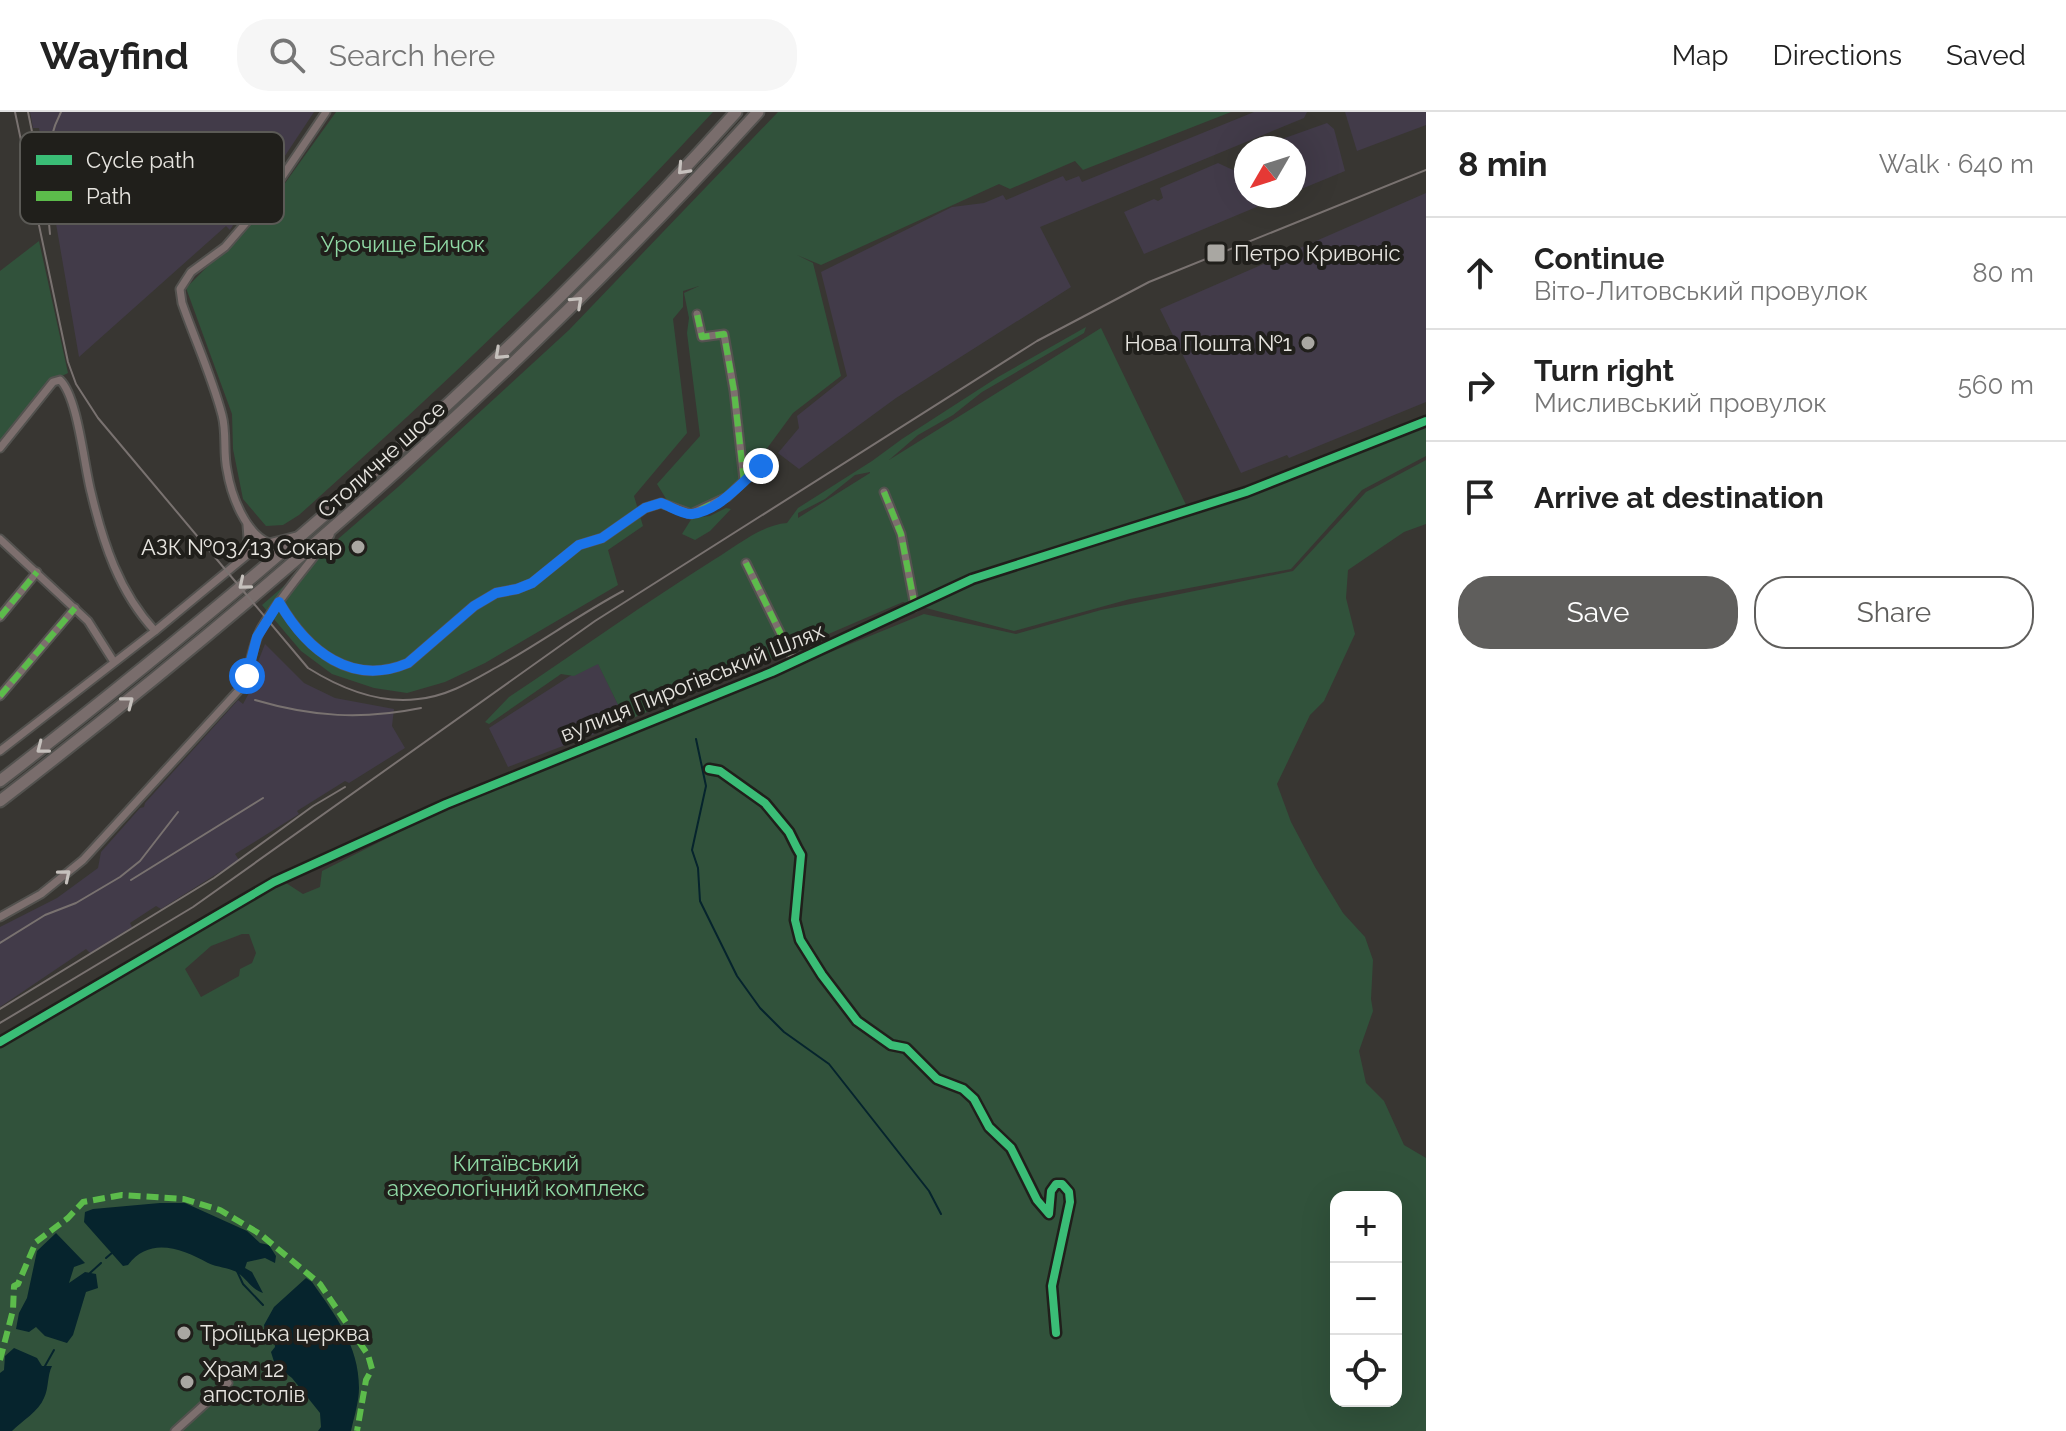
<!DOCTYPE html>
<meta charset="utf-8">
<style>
:root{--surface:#fff;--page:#f6f6f6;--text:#222;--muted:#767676;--line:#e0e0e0;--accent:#5f5e5c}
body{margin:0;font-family:Raleway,sans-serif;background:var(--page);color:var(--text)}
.controls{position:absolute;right:24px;bottom:24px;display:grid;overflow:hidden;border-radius:16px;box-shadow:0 8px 32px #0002}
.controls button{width:72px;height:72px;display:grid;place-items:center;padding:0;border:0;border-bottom:2px solid var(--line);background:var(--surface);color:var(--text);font:40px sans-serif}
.compass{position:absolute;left:1234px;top:24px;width:72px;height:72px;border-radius:50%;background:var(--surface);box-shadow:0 8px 32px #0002;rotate:231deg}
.stop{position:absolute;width:24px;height:24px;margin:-18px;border:6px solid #1a73e8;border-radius:50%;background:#fff}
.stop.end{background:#1a73e8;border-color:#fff;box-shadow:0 2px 8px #0008}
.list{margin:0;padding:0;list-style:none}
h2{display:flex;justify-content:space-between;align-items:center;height:104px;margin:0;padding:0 32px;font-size:34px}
h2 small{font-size:26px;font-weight:400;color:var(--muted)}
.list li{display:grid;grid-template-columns:52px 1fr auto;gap:24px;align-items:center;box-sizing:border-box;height:112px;padding:0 32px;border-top:2px solid var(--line)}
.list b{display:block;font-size:30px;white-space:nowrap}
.list p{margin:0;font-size:26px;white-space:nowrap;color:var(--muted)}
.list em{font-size:26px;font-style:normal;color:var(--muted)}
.actions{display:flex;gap:16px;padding:24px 32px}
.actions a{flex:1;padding:18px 0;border:2px solid var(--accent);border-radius:32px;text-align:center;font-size:28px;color:var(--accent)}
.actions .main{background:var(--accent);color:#fff}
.icon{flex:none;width:44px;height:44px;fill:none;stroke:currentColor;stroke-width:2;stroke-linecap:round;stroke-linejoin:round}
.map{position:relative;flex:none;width:1426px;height:1319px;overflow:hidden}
header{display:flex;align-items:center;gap:48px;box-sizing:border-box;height:112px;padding:0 40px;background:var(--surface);border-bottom:2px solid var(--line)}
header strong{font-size:38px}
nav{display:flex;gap:44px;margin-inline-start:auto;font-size:28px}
.search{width:560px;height:72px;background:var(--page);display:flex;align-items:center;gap:20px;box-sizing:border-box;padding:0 28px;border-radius:32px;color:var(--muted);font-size:30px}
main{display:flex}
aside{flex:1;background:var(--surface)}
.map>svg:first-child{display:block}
.industrial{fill:#423b49}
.green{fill:#31523b;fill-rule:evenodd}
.water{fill:#06242d}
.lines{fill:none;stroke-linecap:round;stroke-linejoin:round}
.stream{stroke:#06242d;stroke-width:2}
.minor-casing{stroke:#53524f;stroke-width:11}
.tertiary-casing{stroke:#53524f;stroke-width:12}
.trunk-casing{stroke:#53524f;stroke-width:15}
.minor{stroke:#7d6f6e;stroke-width:7}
.tertiary{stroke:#7d6f6e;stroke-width:8}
.trunk{stroke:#796d6c;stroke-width:11}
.rail{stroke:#797270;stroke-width:2}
.quiet{stroke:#5cbc4b;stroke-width:6;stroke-dasharray:12 6;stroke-linecap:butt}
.cycleway-casing{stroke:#201f1b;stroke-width:13}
.cycleway{stroke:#3abd76;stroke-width:8}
.oneway{stroke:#c5c0bc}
.oneway2{stroke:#c6c1bd}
.route{stroke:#1a73e8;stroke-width:10}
.poi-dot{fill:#a9a7a2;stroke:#201f1b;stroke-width:3}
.labels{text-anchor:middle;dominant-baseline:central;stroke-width:8;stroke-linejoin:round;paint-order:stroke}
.park-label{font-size:22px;fill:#90d9a5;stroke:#201f1b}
.poi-label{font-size:22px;fill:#e6e4df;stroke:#201f1b;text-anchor:start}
.street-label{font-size:22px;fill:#e6e4df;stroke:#201f1b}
.key{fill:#201f1b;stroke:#5b5a56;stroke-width:2}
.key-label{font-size:22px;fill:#e6e4df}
</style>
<header>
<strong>Wayfind</strong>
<div class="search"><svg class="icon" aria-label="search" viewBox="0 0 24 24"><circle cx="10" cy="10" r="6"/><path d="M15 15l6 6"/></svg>Search here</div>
<nav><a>Map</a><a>Directions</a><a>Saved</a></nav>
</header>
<main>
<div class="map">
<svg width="1426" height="1319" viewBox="0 0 1426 1319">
<rect width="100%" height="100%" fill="#383632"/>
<g class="industrial">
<polygon points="30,0 314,0 257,86 241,101 230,118 226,114 79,245 54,100 57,50 44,48 39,16 33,16"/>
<polygon points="1254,0 1307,0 1304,6 1040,115 1071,175 896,286 799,357 778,341 799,316 797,304 847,264 821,160 952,95 984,91 1003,83 1006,88 1063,64 1066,69 1079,64 1082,70"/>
<polygon points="1345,0 1426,0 1426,13 1357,39"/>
<polygon points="1327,11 1334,17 1345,59 1294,80 1294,36 1257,36"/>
<polygon points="1246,45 1246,84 1283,84 1144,142 1124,100 1154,87 1158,89 1163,86 1160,76 1218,51 1233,58"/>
<polygon points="1426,81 1426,290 1289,346 1287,343 1241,361 1160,197"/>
<polygon points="265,532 304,571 335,586 394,597 392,614 405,636 349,671 345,669 297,699 299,702 235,742 239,748 161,797 156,794 130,811 132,815 90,841 86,837 0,895 0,815 57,786 98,756 101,740 140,696 144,695 145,691 238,588 243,592 249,581 247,578"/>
<polygon points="592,550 598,551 626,609 592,623 586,618 579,621 576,629 508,655 489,616"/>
</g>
<g class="green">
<path d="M336,0H713C581,143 444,274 299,403L283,413L266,414L243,387L233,337L232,302L186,176L270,92Z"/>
<polygon points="778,0 1231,0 1083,58 1075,49 1010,77 999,72 821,153 797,143 813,151 841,264 793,301 735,380 689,400 668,390 657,372 700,324 687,221 689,206 684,181 699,174 683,179 683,195 673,207 687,321 634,384 643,414 608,438 618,473 485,551 445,570 407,581 374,576 332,562 301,539 262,493 398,375 569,218"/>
<polygon points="39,129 68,261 54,268 0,329 0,159"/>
<path d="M1086,215L1084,221L982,280L953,303L918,323L889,348L1101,216L1190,401L1247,382L1426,314V344L1362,378L1291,457L1130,487L1014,519L903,490L626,609L598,552L574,564L561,562L489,612L485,610L509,585C578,539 645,491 715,447C737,434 761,413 787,411L798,396L872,349L902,327L998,265ZM870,360V361L798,406V401L825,387L855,363Z"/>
<path d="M1426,348V412L1404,420L1348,458L1346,486L1355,522L1324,589L1310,603L1277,672L1291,710L1315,755L1343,801L1365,825L1373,848L1371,887L1373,899L1359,939L1366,971L1384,989L1404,1033L1426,1046V1319H0V933L258,781L286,771L303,782L320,775L322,759L445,697L924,502L1016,522L1101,498L1293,459L1366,380ZM242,822H249L256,841L252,851L240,857L239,864L201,885L185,857L211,834ZM1336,1085H1396V1289H1336Z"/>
<polygon points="726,396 731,397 710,419 695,428 682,422 692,406 710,404"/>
</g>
<g class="water">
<path d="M160,1091H185L247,1119L260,1131L269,1133L276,1144L275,1151L265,1146L247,1150L245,1156L252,1160L263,1181C251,1177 248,1168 238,1161C229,1155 218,1156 208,1151C182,1137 150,1124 128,1153L123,1154L84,1110L85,1100L93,1097Z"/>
<polygon points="56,1121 85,1151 74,1155 69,1171 85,1160 96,1162 98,1176 86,1180 73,1223 67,1231 45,1224 36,1215 29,1220 16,1217 19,1201 27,1186 37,1139"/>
<path d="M306,1166L312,1170C335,1203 359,1233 359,1276C359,1290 354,1305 351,1319H318L321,1315L320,1301L292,1266L275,1253L271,1240L275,1235L274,1226L270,1222L266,1224L264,1213L274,1195Z"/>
<path d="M14,1236L37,1246L42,1254H52C47,1264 49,1276 44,1286C39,1299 22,1309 12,1319H0V1261L4,1258L5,1244Z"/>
</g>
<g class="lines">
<g class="stream">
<polyline points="696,627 706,674 692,738 698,756 700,789 737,864 760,896 784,920 829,952 929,1079 941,1102"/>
<polyline points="106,1146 113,1140"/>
<polyline points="237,1159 243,1172 263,1193"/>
<polyline points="90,1161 101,1151"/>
<polyline points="45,1254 54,1238"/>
</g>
<g class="minor-casing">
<g id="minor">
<path d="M0,336L53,270L60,268C78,285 84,354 91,380C103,431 119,480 155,519"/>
<polyline points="744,369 761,354"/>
<polyline points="884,380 901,422 915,495"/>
<polyline points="0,427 88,509 114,550"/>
<path d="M269,431C245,421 231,383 227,358C223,340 227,321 222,303C212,265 195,228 182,191L180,177L191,160L225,135L269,84L326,0"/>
<polyline points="244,444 248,426 247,413"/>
<polyline points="746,451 794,549"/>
<path d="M279,490C308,539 351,575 408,551L474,494L496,481L517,477L532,471L579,433L602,426L645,396L661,391L691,402L727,385L744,369L734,279L724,222L702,225L697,202"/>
<polyline points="0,505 37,460"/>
<polyline points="0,584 75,496"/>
<polyline points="0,639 155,519 252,439 269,431 297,424"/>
<path d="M0,805L41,782L83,748L238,579C252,560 250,535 262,515C282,482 308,454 330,423"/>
<polyline points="175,1319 228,1271"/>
</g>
</g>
<g class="tertiary-casing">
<polyline id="tertiary" points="0,930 274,770 446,692 772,560 972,467 1246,380 1426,309"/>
</g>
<g class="trunk-casing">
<g id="trunk">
<path d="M0,669C262,466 514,248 736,0"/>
<path d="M0,689C271,480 528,254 758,0"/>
</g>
</g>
<use href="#minor" class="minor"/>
<use href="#tertiary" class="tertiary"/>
<use href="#trunk" class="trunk"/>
<g class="rail">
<path d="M15,0L68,250L76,272L98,306L308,556C340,576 380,592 418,587C448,584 472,569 497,555C540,531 580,502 623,479"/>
<polyline points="28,0 40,59"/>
<path d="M50,122C46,81 41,38 61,0"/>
<path d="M255,588C313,605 362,608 421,596"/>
<polyline points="131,768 263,686"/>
<polyline points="0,831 45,803 76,791 120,765 140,749 178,700"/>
<polyline points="0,897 214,766 313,694 345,675"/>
<polyline points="0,911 193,795 595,509 1037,229 1149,170 1426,58"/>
</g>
<g class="quiet">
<polyline points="744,369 761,354"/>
<polyline points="884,380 901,422 915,495"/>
<polyline points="746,451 794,549"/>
<path d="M279,490C308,539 351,575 408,551L474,494L496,481L517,477L532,471L579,433L602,426L645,396L661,391L691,402L727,385L744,369L734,279L724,222L702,225L697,202"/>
<polyline points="0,505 37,460"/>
<polyline points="0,584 75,496"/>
<polyline points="0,1248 13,1198 14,1174 18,1172 36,1130 68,1106 83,1090 122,1083 184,1087 220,1098 260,1122 320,1172 368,1243 372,1257 366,1268 357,1319"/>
</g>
<g class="cycleway-casing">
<g id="cycleway">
<polyline points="709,657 720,659 765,691 789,720 797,736 801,743 795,808 800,828 822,863 857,909 891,933 906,936 937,967 963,977 974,987 989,1015 1011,1036 1037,1088 1049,1102 1051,1079 1056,1072 1062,1072 1069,1080 1070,1090 1052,1174 1056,1221"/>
<polyline points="0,930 274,770 446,692 772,560 972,467 1246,380 1426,309"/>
</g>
</g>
<use href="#cycleway" class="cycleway"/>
</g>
<defs><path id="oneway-chevron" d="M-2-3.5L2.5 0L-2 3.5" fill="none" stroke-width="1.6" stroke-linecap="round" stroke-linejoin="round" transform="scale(2)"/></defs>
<g class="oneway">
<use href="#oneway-chevron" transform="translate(683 57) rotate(133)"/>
<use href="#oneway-chevron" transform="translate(577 190) rotate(-43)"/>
<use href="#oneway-chevron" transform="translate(500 242) rotate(137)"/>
<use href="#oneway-chevron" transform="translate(244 472) rotate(140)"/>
<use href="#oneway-chevron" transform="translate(128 590) rotate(-38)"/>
<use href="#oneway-chevron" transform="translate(42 636) rotate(142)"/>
</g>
<use class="oneway2" href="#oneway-chevron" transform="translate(65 763) rotate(-40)"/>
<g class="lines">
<path class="route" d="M247,564L257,525L279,490C307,539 352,575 408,551L474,494L496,481L517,477L532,471L579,433L602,426L645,396L661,391C670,394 683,403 692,402C719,399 742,370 761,354"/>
</g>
<g class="poi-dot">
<rect x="1206" y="131" width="20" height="20" rx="4"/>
<circle cx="1308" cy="231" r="8"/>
<circle cx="358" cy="435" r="8"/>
<circle cx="184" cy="1221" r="8"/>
<circle cx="187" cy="1270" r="8"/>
</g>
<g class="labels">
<g class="park-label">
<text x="403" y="132">Урочище Бичок</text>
<text x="516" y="1051">Китаївський<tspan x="516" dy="25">археологічний комплекс</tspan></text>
</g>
<g class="poi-label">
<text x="1234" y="141">Петро Кривоніс</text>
<text x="1292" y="231" text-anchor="end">Нова Пошта №1</text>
<text x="342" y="435" text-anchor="end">АЗК №03/13 Сокар</text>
<text x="200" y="1221">Троїцька церква</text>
<text x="203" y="1257">Храм 12<tspan x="203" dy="25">апостолів</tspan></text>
</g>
<g class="street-label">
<text transform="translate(381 347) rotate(-42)">Столичне шосе</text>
<text transform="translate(692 570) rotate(-22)">вулиця Пирогівський Шлях</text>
</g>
</g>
<rect x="20" y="20" width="264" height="92" rx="12" class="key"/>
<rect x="36" y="43" width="36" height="10" fill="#3abd76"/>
<rect x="36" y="79" width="36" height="10" fill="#5cbc4b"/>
<g class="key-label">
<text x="86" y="56">Cycle path</text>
<text x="86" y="92">Path</text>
</g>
</svg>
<div class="controls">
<button>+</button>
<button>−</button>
<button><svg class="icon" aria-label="locate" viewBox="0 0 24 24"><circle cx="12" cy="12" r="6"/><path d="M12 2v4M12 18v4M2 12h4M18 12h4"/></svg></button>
</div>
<svg class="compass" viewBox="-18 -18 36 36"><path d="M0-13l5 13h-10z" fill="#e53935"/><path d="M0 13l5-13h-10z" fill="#767676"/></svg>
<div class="stop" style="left:247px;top:564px"></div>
<div class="stop end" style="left:761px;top:354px"></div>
</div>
<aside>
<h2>8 min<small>Walk · 640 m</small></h2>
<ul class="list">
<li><svg class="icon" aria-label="ahead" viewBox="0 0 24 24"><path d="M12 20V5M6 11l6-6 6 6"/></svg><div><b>Continue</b><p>Віто-Литовський провулок</p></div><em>80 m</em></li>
<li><svg class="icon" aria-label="right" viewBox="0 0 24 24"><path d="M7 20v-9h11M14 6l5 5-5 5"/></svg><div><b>Turn right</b><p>Мисливський провулок</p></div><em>560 m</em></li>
<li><svg class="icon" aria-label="arrive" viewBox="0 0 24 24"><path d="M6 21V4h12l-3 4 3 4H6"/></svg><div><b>Arrive at destination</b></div></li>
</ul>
<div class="actions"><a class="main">Save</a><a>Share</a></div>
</aside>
</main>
